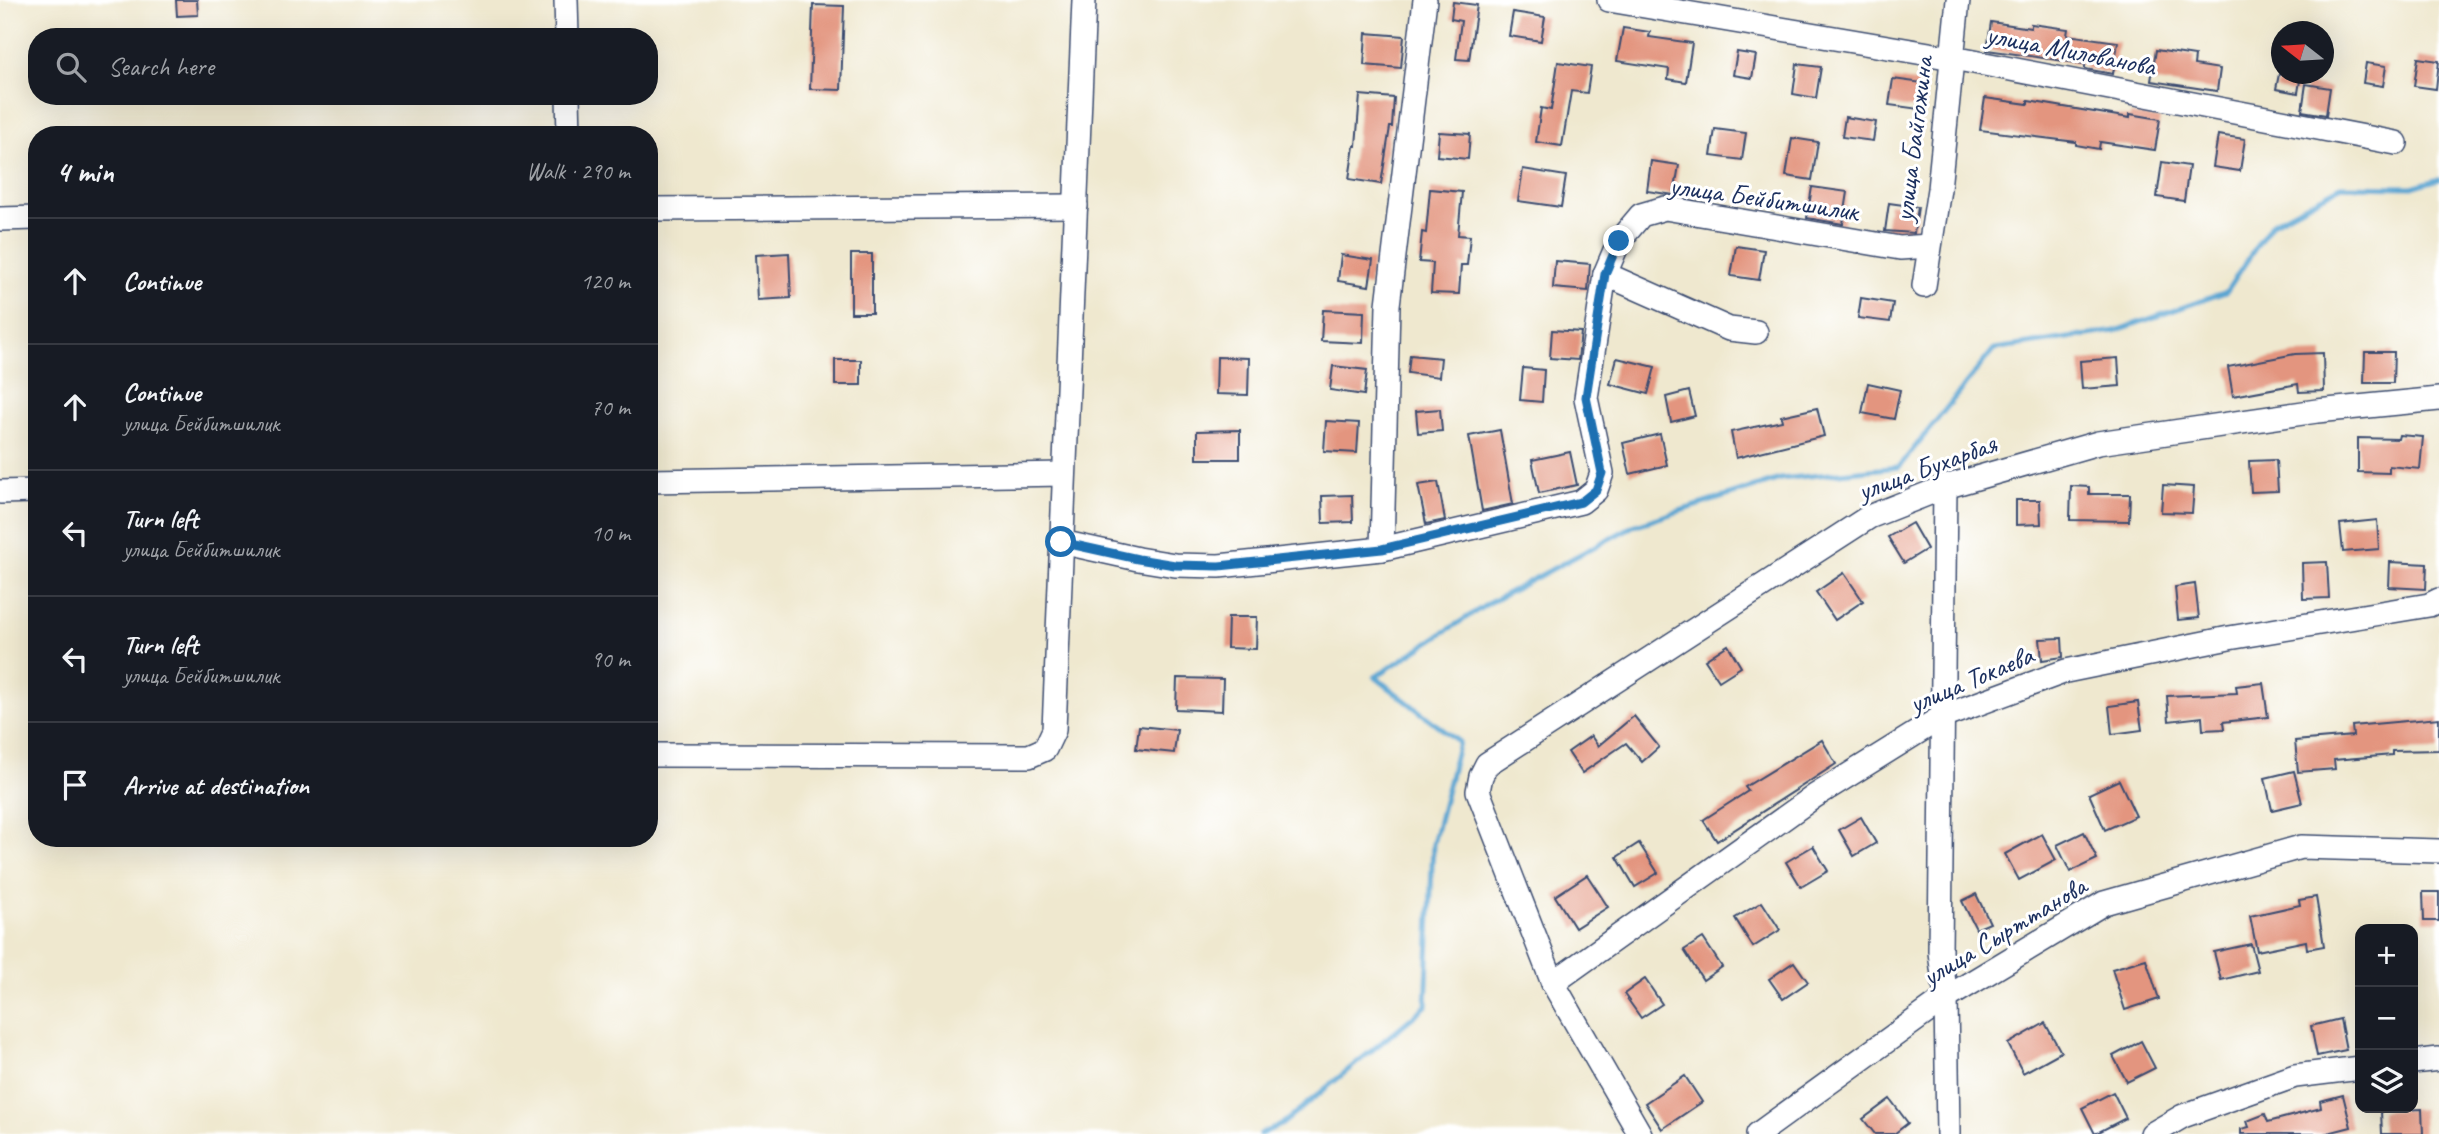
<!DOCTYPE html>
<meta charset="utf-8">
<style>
:root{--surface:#171b24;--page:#20242c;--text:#f1f3f6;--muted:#9ea1a6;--line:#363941}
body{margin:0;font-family:Caveat,sans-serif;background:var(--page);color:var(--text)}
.controls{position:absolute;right:21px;bottom:21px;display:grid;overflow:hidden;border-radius:14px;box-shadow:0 7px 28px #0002}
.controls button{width:63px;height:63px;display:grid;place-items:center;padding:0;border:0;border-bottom:2px solid var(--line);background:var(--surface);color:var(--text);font:35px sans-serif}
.compass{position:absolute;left:2271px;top:21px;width:63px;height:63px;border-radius:50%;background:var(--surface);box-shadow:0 7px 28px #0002;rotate:287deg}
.stop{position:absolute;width:21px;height:21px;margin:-16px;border:5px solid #1f6fb2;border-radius:50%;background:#fff}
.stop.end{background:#1f6fb2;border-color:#fff;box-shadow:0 2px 7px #0008}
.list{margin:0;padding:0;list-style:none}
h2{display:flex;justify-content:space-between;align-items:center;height:91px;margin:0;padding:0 28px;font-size:30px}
h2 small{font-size:23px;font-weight:400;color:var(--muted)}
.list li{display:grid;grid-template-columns:46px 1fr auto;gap:21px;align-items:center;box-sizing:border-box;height:126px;padding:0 28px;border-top:2px solid var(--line)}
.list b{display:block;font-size:26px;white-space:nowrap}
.list p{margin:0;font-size:23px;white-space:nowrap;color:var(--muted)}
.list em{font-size:23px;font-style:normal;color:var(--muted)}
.icon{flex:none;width:38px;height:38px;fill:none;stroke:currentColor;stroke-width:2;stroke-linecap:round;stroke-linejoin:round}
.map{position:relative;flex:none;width:2439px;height:1134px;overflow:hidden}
.search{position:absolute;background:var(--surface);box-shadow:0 7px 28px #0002;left:28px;top:28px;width:630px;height:77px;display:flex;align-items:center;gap:18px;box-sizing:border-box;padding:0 24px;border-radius:28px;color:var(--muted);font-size:26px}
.panel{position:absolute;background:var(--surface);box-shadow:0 7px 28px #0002;left:28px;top:126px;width:630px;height:721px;border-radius:28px}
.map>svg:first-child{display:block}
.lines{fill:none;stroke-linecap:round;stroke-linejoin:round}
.stream{stroke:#5aa5d2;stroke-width:5}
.building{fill:#e3957f}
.minor-casing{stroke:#3b4b6f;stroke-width:26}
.minor{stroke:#fff;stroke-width:23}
.route{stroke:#1f6fb2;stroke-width:9}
.labels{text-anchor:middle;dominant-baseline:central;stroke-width:6;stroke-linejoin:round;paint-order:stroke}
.street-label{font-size:28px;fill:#1b2f5e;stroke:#fff}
</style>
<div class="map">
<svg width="2439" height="1134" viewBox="0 0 2439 1134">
<rect width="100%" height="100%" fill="#fff"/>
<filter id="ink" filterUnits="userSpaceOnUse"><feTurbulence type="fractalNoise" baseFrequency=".0143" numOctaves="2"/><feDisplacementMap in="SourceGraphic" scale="14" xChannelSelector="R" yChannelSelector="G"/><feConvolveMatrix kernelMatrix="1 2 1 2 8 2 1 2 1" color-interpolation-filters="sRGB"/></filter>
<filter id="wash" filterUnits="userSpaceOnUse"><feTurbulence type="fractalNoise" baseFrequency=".00686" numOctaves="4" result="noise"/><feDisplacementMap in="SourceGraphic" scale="28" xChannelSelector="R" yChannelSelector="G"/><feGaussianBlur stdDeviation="1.57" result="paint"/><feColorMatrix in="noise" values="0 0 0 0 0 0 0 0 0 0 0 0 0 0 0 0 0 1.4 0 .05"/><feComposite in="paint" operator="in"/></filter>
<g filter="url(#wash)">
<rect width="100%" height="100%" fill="#efe8cf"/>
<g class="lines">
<polyline class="stream" points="1260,1134 1281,1125 1426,1006 1433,844 1459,742 1375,677 1489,603 1633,526 1780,479 1899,467 1994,349 2115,331 2226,292 2272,223 2341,186 2412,187 2439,179"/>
</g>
<g id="blocks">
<g class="building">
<polygon points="176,0 197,0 198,15 177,16"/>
<polygon points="1453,2 1477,5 1469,60 1456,59 1461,21 1451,19"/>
<polygon points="813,5 844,6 841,90 810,89"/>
<polygon points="1513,12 1545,17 1541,41 1509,36"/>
<polygon points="1991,22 2031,28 2031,24 2068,29 2067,35 2118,42 2113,74 2085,69 2085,64 1987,50"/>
<polygon points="1623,28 1650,32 1649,37 1692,43 1686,82 1668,79 1669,69 1617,61"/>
<polygon points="1366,33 1404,36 1401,68 1364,65"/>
<polygon points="2156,50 2195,56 2194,65 2220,69 2217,91 2151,81"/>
<polygon points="1737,52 1756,55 1752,78 1733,75"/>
<polygon points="2418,58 2439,61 2436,89 2414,86"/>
<polygon points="1558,62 1591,67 1587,93 1571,91 1562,146 1536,142 1541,108 1551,110"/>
<polygon points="2366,63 2386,66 2383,86 2363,83"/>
<polygon points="1797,64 1821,67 1816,98 1793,94"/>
<polygon points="2279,74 2301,74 2298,93 2276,89"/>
<polygon points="1893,79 1923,83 1919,109 1889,105"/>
<polygon points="2306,84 2330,88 2326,115 2302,111"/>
<polygon points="1360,95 1394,98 1392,127 1390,127 1381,184 1349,179 1354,146 1356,146"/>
<polygon points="1985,98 2028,104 2028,101 2130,118 2130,114 2160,119 2155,150 2100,142 2099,149 2076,145 2076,142 1980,130"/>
<polygon points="1845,117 1876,122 1873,141 1842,137"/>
<polygon points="1715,129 1746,133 1742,160 1711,156"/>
<polygon points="1439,132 1470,134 1468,159 1437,156"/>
<polygon points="2218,135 2245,139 2240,171 2213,167"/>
<polygon points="1792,138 1818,142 1812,180 1786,176"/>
<polygon points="1651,161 1679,165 1674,195 1647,191"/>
<polygon points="2162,162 2189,166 2184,201 2157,197"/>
<polygon points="1523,169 1566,176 1561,207 1518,201"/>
<polygon points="1812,187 1848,192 1843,224 1807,218"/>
<polygon points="1430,189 1462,192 1458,235 1470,236 1467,265 1461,265 1459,294 1431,293 1433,263 1419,262 1422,232 1426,233"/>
<polygon points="1889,203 1918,207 1914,233 1885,231"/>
<polygon points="1736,246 1764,250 1759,280 1731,276"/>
<polygon points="789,253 791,298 758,300 756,255"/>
<rect x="851" y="254" width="21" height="59"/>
<polygon points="1341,255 1373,260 1369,286 1338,281"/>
<polygon points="1555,261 1590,264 1588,291 1553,288"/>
<polygon points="1861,298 1893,303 1890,322 1858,318"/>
<polygon points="1323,310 1364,312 1363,343 1321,341"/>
<polygon points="1552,330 1581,332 1578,360 1550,358"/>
<polygon points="2365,352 2394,352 2393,383 2364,383"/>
<polygon points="2323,353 2324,391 2299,392 2298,384 2233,396 2228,367 2295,354"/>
<polygon points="1410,355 1441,358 1439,377 1408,373"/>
<polygon points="1217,357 1249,358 1248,395 1216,394"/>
<polygon points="1617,358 1655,367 1648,394 1610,384"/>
<polygon points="2118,358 2120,386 2082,389 2080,361"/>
<rect x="835" y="360" width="26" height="25"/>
<polygon points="1333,366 1367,370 1364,395 1330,390"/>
<polygon points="1523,368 1544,370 1542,402 1520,400"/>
<polygon points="1868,383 1900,390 1894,419 1862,413"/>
<polygon points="1689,391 1695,416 1671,422 1666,397"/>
<polygon points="1817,408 1824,436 1736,458 1731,432 1782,421 1781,416"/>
<polygon points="1440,409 1442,431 1418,433 1416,411"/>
<polygon points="1326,421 1359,423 1357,453 1324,451"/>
<polygon points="1240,430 1240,459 1197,459 1197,431"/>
<polygon points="1500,430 1513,504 1482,511 1469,436"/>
<polygon points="1660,434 1667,465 1630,474 1623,443"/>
<polygon points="2399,435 2423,437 2420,469 2389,466 2389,473 2358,472 2358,438 2398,439"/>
<polygon points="1570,452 1577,485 1539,493 1532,460"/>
<polygon points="2276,460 2278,491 2251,492 2249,461"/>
<polygon points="1438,482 1445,520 1426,524 1418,485"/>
<polygon points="2163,485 2194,487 2192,513 2161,512"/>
<polygon points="2071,486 2089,487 2089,494 2130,494 2129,521 2070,520"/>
<polygon points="1352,495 1353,522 1323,523 1322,496"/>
<polygon points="2016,500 2040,500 2041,524 2016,525"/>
<polygon points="2377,520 2379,549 2343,552 2340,524"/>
<polygon points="1912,523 1927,549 1904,563 1888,537"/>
<polygon points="2327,562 2329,598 2303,599 2302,563"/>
<polygon points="2390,562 2427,564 2426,589 2389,587"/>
<polygon points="1844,573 1863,601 1835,620 1816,592"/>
<polygon points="2195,584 2199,618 2178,620 2175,587"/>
<polygon points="1228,617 1257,617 1256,649 1227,648"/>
<polygon points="2062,638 2063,657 2042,660 2040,639"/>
<polygon points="1728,645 1741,667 1719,681 1705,660"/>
<polygon points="1177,678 1223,679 1222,711 1176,709"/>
<polygon points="2263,683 2268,717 2223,722 2224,729 2203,730 2202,717 2169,721 2167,696 2237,693 2236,686"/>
<polygon points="2138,702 2142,730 2112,734 2109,706"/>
<polygon points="1634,716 1659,747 1642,762 1626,743 1582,773 1568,752 1591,736 1598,746"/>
<polygon points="2439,718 2439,750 2392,751 2392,755 2334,760 2335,769 2298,772 2295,741 2353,736 2352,726"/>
<polygon points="1139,726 1177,730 1174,753 1136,749"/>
<polygon points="1822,740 1836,764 1717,841 1703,820 1748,791 1745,787"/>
<polygon points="2294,771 2302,803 2272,810 2265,778"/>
<polygon points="2119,780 2136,816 2105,830 2089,794"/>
<polygon points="1861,817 1876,843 1854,856 1839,830"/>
<polygon points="2084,832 2097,859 2070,872 2057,845"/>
<polygon points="2042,834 2056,860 2019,880 2005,854"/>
<polygon points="1639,843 1658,873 1635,887 1617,857"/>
<polygon points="1813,846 1828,871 1801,887 1786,862"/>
<polygon points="1587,875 1608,907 1575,928 1555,896"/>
<polygon points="2423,892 2439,892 2439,921 2424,921"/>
<polygon points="1976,894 1990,923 1976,929 1962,901"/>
<polygon points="2316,897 2324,946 2307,949 2306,941 2257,951 2250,916 2300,905 2299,900"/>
<polygon points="1762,902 1780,930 1753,947 1735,918"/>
<polygon points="1703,938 1722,967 1703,980 1684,950"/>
<polygon points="2251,944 2258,971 2221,980 2214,952"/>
<polygon points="2146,959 2159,999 2125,1010 2112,969"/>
<polygon points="1794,962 1808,982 1783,999 1769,979"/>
<polygon points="1645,979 1662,1004 1641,1018 1624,994"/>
<polygon points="2340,1019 2346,1050 2317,1056 2311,1026"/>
<polygon points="2045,1023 2061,1052 2023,1073 2008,1044"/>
<polygon points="2141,1041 2155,1068 2127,1082 2113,1056"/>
<polygon points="1685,1076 1702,1102 1662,1129 1645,1103"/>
<polygon points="2113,1092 2126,1118 2095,1134 2082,1108"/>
<polygon points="2343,1095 2351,1127 2324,1134 2241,1134 2241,1129 2249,1127 2247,1121 2265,1114 2268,1122 2321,1108 2320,1101"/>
<polygon points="1890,1099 1908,1123 1894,1134 1875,1134 1863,1119"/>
<polygon points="2422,1109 2423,1134 2382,1134 2381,1111"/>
</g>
</g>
</g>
<g filter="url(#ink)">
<use href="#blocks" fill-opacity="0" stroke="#3b4b6f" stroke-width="2"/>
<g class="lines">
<g class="minor-casing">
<g id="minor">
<polyline points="566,0 567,37"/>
<polyline points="1609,0 1953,58 2396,143"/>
<polyline points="568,96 569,135"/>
<polyline points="649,209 1076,206"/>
<polyline points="0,219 37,218"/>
<polyline points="1605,274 1729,329 1756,332"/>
<polyline points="1924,286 1939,189 1958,0"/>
<polyline points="649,481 1064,474"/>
<polyline points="1945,487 1940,952 1946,998 1948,1134"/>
<polyline points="0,492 37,491"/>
<polyline points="1061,542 1138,559 1175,565 1219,566 1382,549 1581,502 1596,490 1602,473 1586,398 1605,274 1619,241 1641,215 1665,208 1900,248 1929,246"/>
<polyline points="1382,549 1388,305 1425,0"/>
<polyline points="649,755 1029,756 1045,749 1054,730 1084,0"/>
<polyline points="1553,983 1815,796 1942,717 2066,671 2229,638 2429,605 2439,600"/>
<polyline points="2413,1062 2439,1059"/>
<polyline points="1640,1134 1553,983 1478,791 1481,776 1487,764 1869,517 1945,487 2098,443 2317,411 2439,399"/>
<polyline points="1758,1134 1946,998 2104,903 2301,847 2439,851"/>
<polyline points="2152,1134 2183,1116 2295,1076 2360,1068"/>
</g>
</g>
<use href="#minor" class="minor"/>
</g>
</g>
<g class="lines" filter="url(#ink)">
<polyline class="route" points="1061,542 1138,559 1175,565 1219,566 1382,549 1581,502 1596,490 1602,473 1586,397 1605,274 1619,241"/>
</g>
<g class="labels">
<g class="street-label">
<text transform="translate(2071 50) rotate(11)">улица Милованова</text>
<text transform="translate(1913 139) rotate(-83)">улица Байгожина</text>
<text transform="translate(1764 198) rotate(8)">улица Бейбитшилик</text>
<text transform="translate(1927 467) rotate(-20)">улица Бухарбая</text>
<text transform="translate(1971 679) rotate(-23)">улица Токаева</text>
<text transform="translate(2004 931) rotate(-31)">улица Сырттанова</text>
</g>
</g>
</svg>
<div class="controls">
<button>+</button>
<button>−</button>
<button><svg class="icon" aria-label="layers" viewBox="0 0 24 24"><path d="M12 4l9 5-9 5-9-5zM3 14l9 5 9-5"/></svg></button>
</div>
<svg class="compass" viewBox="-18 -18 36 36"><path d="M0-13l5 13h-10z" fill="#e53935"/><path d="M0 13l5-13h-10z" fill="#9ea1a6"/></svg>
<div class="stop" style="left:1061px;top:542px"></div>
<div class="stop end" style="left:1619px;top:241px"></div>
<div class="search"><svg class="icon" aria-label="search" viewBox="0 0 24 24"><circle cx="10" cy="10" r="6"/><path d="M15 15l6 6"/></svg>Search here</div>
<section class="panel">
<h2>4 min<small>Walk · 290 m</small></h2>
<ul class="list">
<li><svg class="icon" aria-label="ahead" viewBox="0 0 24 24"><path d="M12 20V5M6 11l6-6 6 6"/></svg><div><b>Continue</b></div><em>120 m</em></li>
<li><svg class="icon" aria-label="ahead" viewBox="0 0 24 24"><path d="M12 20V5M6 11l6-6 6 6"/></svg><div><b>Continue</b><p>улица Бейбитшилик</p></div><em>70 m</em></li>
<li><svg class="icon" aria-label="left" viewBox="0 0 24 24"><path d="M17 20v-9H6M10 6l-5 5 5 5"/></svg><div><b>Turn left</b><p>улица Бейбитшилик</p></div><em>10 m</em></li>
<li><svg class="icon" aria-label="left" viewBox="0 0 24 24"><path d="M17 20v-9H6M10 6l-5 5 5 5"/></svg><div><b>Turn left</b><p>улица Бейбитшилик</p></div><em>90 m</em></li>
<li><svg class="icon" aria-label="arrive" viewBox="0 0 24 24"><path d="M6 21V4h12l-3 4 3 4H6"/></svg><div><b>Arrive at destination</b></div></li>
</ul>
</section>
</div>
